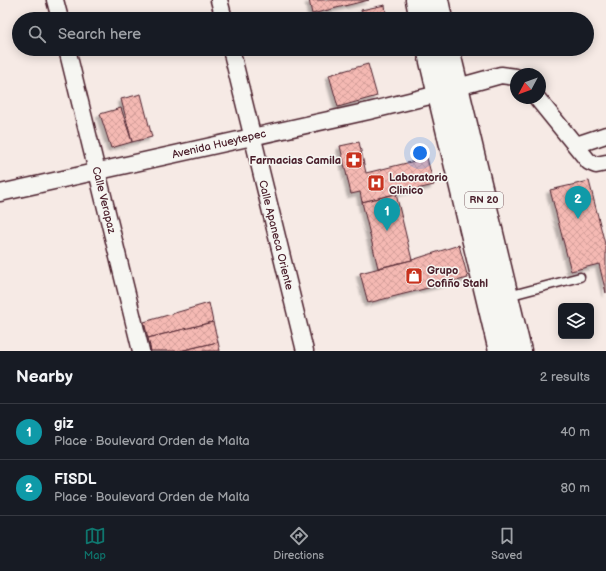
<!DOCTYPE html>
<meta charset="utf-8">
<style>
:root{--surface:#171b24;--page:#242831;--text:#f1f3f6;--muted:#9ea1a6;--line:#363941;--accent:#0f766e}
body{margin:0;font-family:"Balsamiq Sans",sans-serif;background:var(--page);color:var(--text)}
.controls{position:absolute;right:12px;bottom:12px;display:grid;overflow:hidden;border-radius:6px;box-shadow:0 2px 10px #0003}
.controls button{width:36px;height:36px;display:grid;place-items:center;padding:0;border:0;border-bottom:1px solid var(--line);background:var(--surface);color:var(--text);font:20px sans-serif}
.compass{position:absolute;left:510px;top:68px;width:36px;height:36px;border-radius:50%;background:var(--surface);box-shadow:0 2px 10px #0003;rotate:229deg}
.you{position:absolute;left:420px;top:153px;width:14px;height:14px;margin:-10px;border:3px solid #fff;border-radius:50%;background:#1a73e8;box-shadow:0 0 0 6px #1a73e833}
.badge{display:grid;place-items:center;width:26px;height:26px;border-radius:50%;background:var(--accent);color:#fff;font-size:13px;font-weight:700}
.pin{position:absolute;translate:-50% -33px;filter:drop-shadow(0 1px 2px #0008)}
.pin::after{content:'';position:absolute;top:21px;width:14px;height:12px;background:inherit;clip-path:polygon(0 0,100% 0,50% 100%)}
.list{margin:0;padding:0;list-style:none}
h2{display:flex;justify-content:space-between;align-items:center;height:52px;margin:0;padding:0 16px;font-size:17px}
h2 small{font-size:13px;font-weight:400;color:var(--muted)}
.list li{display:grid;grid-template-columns:26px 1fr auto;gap:12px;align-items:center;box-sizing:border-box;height:56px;padding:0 16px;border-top:1px solid var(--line)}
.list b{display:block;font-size:15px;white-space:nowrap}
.list p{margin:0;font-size:13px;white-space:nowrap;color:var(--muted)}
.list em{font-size:13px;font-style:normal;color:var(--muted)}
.icon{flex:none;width:22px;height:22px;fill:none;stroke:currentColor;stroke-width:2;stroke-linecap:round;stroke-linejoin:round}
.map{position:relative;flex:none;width:606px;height:351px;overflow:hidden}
.search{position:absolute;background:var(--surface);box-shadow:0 2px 10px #0003;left:12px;right:12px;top:12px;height:44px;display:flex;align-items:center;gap:10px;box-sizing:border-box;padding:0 14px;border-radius:22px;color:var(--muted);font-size:15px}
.sheet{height:164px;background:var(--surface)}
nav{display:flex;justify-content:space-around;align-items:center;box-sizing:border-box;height:56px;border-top:1px solid var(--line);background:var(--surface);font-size:11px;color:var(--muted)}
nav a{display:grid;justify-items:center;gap:2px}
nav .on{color:var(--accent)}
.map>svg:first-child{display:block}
.building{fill:url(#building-cross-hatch);stroke:#4a1f2b;filter:url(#shadow)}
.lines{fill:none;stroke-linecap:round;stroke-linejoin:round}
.service-casing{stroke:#4a1f2b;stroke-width:11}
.minor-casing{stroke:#4a1f2b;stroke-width:19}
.trunk-casing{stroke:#4a1f2b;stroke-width:25}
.service{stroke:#f6f6f2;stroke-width:8}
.minor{stroke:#f6f6f2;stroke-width:16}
.trunk{stroke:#f6f6f2;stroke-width:22}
.labels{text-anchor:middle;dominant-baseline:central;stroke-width:3;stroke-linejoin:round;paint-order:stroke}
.shield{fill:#f6f6f2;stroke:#7e6067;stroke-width:1}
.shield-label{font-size:10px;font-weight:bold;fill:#4a1f2b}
.street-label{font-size:11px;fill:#4a1f2b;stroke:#f6f6f2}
.poi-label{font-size:11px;font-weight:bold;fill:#4a1f2b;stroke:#f6f6f2;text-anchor:start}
</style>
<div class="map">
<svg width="606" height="351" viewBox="0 0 606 351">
<defs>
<pattern id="building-cross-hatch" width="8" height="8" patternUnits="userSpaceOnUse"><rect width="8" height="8" fill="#f5b9b3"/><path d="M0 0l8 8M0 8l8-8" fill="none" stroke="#d49f9a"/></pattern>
<filter id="shadow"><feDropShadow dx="-3.5" dy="3.5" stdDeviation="1" flood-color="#0004"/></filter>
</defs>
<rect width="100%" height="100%" fill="#f6eae5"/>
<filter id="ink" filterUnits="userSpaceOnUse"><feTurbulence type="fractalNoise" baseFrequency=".025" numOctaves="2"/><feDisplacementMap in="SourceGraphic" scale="8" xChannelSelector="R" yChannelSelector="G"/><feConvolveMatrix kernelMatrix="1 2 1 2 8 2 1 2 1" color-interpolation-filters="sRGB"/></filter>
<g filter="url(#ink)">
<g class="building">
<polygon points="309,0 369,0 312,14"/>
<polygon points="385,5 387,19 363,19 361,10"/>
<polygon points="368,64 377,96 338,107 329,75"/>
<polygon points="141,94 152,137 132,142 121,99"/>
<polygon points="121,108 132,142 111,148 100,114"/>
<polygon points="359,142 366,173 427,158 434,185 362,202 360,192 351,194 340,146"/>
<polygon points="589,181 606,248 606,293 599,264 571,271 550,190"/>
<polygon points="396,194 412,260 378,268 362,202"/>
<polygon points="459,245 468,278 368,303 360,273 412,260"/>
<polygon points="209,303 213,322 148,338 144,322"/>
<polygon points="213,322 218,342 180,351 151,351 148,338"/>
<polygon points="218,342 220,351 180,351"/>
</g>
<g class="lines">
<g class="service-casing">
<polyline id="service" points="508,296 580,277"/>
</g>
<g class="minor-casing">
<g id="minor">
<polyline points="55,0 60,19"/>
<polyline points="219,0 224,19"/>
<polyline points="67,49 141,351"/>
<polyline points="231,49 305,351"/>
<polyline points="458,87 501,75 516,77"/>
<polyline points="537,98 589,162 596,165 606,163"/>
<polyline points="576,145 606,135"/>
<polyline points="0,193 369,111 438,94"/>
</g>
</g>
<g class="trunk-casing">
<g id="trunk">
<polyline points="417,0 421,19"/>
<polyline points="437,0 441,19"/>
<polyline points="428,49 500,351"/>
<polyline points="448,49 520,351"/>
</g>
</g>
<use href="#service" class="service"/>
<use href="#minor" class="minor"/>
<use href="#trunk" class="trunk"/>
</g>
</g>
<defs>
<g id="pharmacy-square" transform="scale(0.9)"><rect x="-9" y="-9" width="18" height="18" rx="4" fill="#c8321e" stroke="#f6f6f2"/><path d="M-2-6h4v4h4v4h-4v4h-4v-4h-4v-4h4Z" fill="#fff"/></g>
<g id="hospital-square" transform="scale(0.9)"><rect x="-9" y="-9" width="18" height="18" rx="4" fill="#c8321e" stroke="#f6f6f2"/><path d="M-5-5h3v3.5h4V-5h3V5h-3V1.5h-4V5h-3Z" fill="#fff"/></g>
<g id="shop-square" transform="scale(0.9)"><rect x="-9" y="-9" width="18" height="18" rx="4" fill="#c8321e" stroke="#f6f6f2"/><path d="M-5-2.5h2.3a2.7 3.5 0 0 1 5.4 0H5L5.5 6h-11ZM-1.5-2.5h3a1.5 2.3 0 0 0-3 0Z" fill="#fff"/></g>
</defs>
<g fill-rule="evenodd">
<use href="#pharmacy-square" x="354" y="160"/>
<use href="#hospital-square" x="376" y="183"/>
<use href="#shop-square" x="414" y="276"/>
</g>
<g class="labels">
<rect class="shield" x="465" y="192" width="38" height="16" rx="3"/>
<g class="shield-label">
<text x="484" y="200">RN 20</text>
</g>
<g class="street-label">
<text transform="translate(219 144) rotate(-13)">Avenida Hueytepec</text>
<text transform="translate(104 200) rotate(76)">Calle Verapaz</text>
<text transform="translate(276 235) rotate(76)">Calle Apaneca Oriente</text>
</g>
<g class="poi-label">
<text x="341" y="160" text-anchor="end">Farmacias Camila</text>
<text x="389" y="177">Laboratorio<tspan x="389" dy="13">Clinico</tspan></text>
<text x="427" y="270">Grupo<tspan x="427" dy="13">Cofiño Stahl</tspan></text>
</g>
</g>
</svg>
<div class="controls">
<button><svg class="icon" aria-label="layers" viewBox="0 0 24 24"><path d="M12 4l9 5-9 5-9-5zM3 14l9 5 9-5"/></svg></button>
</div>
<svg class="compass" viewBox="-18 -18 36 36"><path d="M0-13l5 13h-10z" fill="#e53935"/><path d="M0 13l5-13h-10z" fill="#9ea1a6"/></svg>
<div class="you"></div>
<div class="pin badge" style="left:387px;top:231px;background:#0f9aa8">1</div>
<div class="pin badge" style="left:578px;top:219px;background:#0f9aa8">2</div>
<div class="search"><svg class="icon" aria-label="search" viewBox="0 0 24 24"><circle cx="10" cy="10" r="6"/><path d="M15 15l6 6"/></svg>Search here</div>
</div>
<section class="sheet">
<h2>Nearby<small>2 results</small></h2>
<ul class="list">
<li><span class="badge" style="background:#0f9aa8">1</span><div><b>giz</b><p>Place · Boulevard Orden de Malta</p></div><em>40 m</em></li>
<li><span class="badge" style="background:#0f9aa8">2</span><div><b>FISDL</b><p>Place · Boulevard Orden de Malta</p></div><em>80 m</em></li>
</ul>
</section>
<nav>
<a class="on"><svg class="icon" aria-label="map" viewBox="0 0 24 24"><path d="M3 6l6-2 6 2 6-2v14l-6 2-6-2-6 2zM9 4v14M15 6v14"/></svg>Map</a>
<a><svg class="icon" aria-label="directions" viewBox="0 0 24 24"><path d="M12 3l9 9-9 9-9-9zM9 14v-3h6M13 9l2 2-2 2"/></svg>Directions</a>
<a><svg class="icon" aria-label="saved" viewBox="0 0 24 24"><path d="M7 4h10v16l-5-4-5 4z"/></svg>Saved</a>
</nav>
